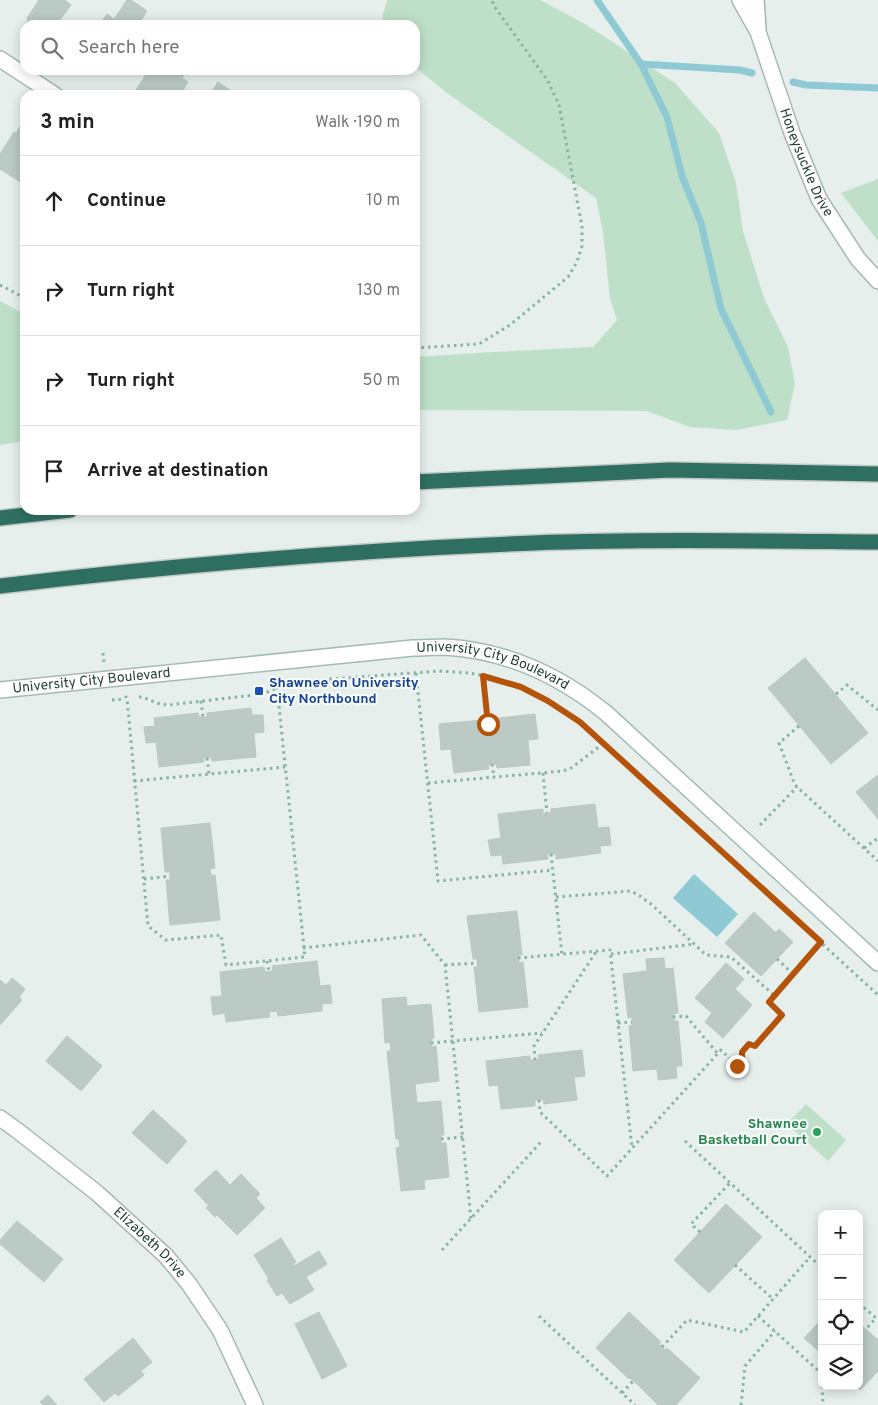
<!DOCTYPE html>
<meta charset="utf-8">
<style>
:root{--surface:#fff;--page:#f2f2f2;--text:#222;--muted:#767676;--line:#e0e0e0}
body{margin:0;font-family:Overpass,sans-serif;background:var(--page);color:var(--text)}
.controls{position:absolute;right:15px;bottom:15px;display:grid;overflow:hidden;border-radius:10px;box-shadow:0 2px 12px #0003}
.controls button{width:45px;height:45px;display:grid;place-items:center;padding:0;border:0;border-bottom:1px solid var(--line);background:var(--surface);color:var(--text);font:25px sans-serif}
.stop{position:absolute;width:15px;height:15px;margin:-11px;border:4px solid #b45309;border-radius:50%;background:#fff}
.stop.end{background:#b45309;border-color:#fff;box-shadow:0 1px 5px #0008}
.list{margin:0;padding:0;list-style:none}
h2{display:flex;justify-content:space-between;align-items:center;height:65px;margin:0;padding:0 20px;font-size:21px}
h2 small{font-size:16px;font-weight:400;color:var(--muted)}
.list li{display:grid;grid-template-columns:32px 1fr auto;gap:15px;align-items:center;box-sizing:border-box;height:90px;padding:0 20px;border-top:1px solid var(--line)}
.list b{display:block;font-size:19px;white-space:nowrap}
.list em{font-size:16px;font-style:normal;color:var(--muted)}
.icon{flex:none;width:28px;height:28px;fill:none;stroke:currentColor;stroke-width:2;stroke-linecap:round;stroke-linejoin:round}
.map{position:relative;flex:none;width:878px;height:1405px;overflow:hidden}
.search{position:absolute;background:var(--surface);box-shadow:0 2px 12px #0003;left:20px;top:20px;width:400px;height:55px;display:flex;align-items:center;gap:12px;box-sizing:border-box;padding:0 18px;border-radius:15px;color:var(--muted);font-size:19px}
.panel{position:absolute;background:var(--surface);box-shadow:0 2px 12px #0003;left:20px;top:90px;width:400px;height:425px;border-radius:15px}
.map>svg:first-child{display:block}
.green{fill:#bfe0c8}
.water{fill:#8ec9d4}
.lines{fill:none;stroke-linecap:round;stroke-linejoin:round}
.stream{stroke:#8ec9d4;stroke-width:7}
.building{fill:#bbcac4;stroke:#b8c9c2}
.minor-casing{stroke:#a8b8b2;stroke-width:18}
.secondary-casing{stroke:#a4bbb3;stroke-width:18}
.motorway-casing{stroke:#c2cac8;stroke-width:18}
.path{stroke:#86b3a5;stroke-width:3;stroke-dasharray:2.5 4;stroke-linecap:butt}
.minor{stroke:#fff;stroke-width:15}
.secondary{stroke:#fff;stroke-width:15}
.motorway{stroke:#2f6f62;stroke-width:15}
.route{stroke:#b45309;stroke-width:6}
.transit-dot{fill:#1a4fb4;stroke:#f7fbf9;stroke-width:2}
.leisure-dot{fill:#2e9e5b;stroke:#f7fbf9;stroke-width:2}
.labels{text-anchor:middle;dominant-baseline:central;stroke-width:4;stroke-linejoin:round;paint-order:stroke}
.street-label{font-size:14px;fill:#24423a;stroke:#f7fbf9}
.transit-label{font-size:14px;font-weight:bold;fill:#164399;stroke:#f7fbf9;text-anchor:start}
.leisure-label{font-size:14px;font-weight:bold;fill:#27864d;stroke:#f7fbf9;text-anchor:end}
</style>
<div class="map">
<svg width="878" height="1405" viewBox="0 0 878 1405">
<rect width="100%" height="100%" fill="#e6efeb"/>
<g class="green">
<polygon points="387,0 540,0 585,24 675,83 719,133 736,183 743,231 764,298 788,347 795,384 787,420 737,430 690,427 647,411 415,410 415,357 494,352 593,347 617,320 610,299 603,232 596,198 447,93 415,67 415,25 386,25 382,18"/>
<polygon points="878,179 878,241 841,193"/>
<polygon points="0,301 25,314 25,441 0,445"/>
<polygon points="806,1104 846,1140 828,1161 787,1124"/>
</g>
<polygon class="water" points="694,874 738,914 717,937 673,898"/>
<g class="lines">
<g class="stream">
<polyline points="597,0 641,64 667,117 682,176 701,223 721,309 771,412"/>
<polyline points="641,64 740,70 752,73"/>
<polyline points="793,82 806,85 878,88"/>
</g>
</g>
<g class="building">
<polygon points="39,0 65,0 71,5 56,25 25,25 25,26 24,26 28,20 27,18"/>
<polygon points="127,0 131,0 147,11 138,25 95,25 97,22 100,24 107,14 114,19"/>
<polygon points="149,70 187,70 182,78 188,82 180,95 138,95 134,93"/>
<polygon points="218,82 237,95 210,95"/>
<polygon points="20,126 25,129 25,185 0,169 0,154 14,132 16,133"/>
<polygon points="805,658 868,733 831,764 768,688"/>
<polygon points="251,708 252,715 263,715 264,732 254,733 256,757 212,761 211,757 207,758 203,758 204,762 159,767 156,742 146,743 144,727 155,726 154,718 198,713 199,717 207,717 207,713"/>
<polygon points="535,714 538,739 528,740 530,765 497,768 496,764 492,764 488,765 489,769 454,773 451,749 441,750 439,724 483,720 484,724 491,723 491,719"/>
<polygon points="878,775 878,819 856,792"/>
<polygon points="595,804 598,828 609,827 611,845 600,846 601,853 556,859 556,854 547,854 548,859 503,864 502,855 491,856 488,840 501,838 498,814 543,809 543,814 551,813 551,809"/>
<polygon points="210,823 215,868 210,869 211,875 215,875 220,920 170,925 166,880 170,880 170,872 165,872 161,828"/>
<polygon points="517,911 522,955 518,955 519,963 523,962 528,1007 479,1012 474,967 478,967 477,959 473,959 467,916"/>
<polygon points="754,912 776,933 779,929 793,942 761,976 725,943"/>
<polygon points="664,958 665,969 673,968 678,1013 673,1014 674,1021 678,1021 682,1066 676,1066 677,1078 658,1080 657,1069 633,1071 629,1026 632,1026 632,1017 628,1018 623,974 647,971 646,959"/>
<polygon points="317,961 320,986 330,985 332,1003 322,1004 322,1011 278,1016 277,1011 269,1012 270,1017 226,1022 225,1013 213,1015 211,997 222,996 220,972 264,967 265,972 273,971 272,966"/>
<polygon points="726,963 744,979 735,989 752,1005 723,1038 705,1022 712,1013 695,998"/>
<polygon points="12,978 25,989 19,997 22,1000 0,1025 0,980 6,985"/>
<polygon points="406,997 407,1006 431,1004 434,1038 431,1039 431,1043 432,1047 436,1046 439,1081 415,1084 417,1103 441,1101 444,1135 441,1135 441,1143 446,1143 449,1177 424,1180 425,1189 401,1191 396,1148 400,1147 399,1139 396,1139 387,1051 391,1051 390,1042 385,1043 382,999"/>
<polygon points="67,1036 102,1066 81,1091 46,1061"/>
<polygon points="582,1050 585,1076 574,1077 577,1100 544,1104 543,1099 535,1100 535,1106 501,1109 498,1085 489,1086 486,1061 530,1056 530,1060 539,1060 538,1055"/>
<polygon points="153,1110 187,1141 167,1164 132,1133"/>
<polygon points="216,1170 230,1185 241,1174 260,1194 256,1198 265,1208 237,1235 217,1215 215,1217 206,1208 209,1206 194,1190"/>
<polygon points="726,1204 762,1237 709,1293 674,1260"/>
<polygon points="17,1221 63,1259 44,1282 0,1244 0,1240"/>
<polygon points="281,1238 296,1262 293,1264 294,1266 319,1251 327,1264 306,1277 314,1290 290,1304 282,1293 277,1296 267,1280 269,1279 254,1255"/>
<polygon points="319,1312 347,1366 322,1379 295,1324"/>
<polygon points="629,1312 661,1342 659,1344 665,1350 667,1348 700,1378 676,1405 658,1405 636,1383 630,1378 629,1379 596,1348"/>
<polygon points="822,1319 822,1354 804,1338"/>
<polygon points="859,1323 878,1340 878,1371 860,1390 856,1386 859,1386"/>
<polygon points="133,1338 152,1362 141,1371 144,1375 118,1396 115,1393 104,1402 84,1379"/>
<polygon points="48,1395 57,1405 43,1405 40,1402"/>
</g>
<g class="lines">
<g class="minor-casing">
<g id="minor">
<path id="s1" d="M740,0L758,32L792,133L819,199L858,259L878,281"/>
<polyline points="756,0 758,28"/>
<polyline points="0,59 55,95"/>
<path id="s2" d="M0,1118L18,1131L97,1193L166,1256L189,1284L220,1330L255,1405"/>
</g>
</g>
<g class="secondary-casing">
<g id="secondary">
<path id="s3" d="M0,690L413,648C423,648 434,647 444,647C504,650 559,675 606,713L878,963"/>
</g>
</g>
<g class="motorway-casing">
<g id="motorway">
<polyline points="415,482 670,470 878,474"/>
<polyline points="0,518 70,510"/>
<path d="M0,586C177,565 355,550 533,543C648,539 763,541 878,542"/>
</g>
</g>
<g class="path">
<polyline points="0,285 25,298"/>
<polyline points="415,348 479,344 510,325 568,277 577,262 582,246 582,226 559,105 548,81 494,6 492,0"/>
<polyline points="103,653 104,662"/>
<polyline points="416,673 438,881 553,870"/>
<polyline points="483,676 488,724"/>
<polyline points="836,694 847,685 878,710"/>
<polyline points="125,696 127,698 148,926 166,940 221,935 226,965 305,957 277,687"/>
<polyline points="139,697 142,697 160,704 169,705 263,694 290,682 439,671 470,673 493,678 521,687 548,701 580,722 878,995"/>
<polyline points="112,700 123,699"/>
<polyline points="201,701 203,717"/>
<polyline points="799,726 779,743 795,785 878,861"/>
<polyline points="207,758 209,774"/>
<polyline points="492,764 494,777"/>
<polyline points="543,773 547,813"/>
<polyline points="134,781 285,767"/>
<polyline points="428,783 563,771 571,768 604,743"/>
<polyline points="760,825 797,787"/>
<polyline points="864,848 878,838"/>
<polyline points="551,854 562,955"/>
<polyline points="144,879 170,876"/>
<polyline points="556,897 631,891 640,896 651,904 706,955 731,957 775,996"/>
<polyline points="303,948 421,935 445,965 471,1219"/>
<polyline points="611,954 695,944"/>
<polyline points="518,958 610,950 632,1148"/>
<polyline points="777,959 793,974"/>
<polyline points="267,961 269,972"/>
<polyline points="445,965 478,963"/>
<polyline points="673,1017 686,1016 718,1054"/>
<polyline points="618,1023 632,1022"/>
<polyline points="431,1043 542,1033"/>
<polyline points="535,1060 534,1046 596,952"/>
<polyline points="539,1100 540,1112 607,1176 721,1050 737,1066 742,1059 742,1052 749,1044 755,1046 782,1015 769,1002 821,942"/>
<polyline points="441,1139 463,1137"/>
<polyline points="685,1141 822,1268"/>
<polyline points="700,1232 691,1224 730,1183"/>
<polyline points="442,1250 541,1142"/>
<polyline points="735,1265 773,1299"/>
<polyline points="859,1303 876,1318 866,1329"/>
<polyline points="539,1316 635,1405"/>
<polyline points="758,1316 822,1374"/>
<polyline points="662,1347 687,1320 744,1332 810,1257"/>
<polyline points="821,1375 822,1382"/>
<polyline points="822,1386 823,1405"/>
<polyline points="622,1393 633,1381"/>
<polyline points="741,1405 745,1366 775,1331"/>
</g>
<use href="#minor" class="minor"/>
<use href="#secondary" class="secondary"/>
<use href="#motorway" class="motorway"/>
</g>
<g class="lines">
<polyline class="route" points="488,724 483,676 521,687 548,701 580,722 821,942 769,1002 782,1015 755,1046 749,1044 742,1052 742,1059 737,1066"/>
</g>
<rect class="transit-dot" x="254" y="686" width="10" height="10" rx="2.5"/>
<circle class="leisure-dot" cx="817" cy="1132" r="5"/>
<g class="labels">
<g class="street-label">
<text stroke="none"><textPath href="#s1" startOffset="176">Honeysuckle Drive</textPath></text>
<text stroke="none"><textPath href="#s3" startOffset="498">University City Boulevard</textPath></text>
<text stroke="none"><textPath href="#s3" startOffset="92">University City Boulevard</textPath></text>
<text stroke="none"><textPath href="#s2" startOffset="195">Elizabeth Drive</textPath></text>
</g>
<g class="transit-label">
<text x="269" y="683">Shawnee on University<tspan x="269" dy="16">City Northbound</tspan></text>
</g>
<g class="leisure-label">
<text x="807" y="1124">Shawnee<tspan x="807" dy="16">Basketball Court</tspan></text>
</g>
</g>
</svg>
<div class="controls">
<button>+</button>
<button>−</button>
<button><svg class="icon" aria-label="locate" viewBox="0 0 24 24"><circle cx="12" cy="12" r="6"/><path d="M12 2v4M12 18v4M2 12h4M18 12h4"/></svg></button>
<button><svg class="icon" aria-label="layers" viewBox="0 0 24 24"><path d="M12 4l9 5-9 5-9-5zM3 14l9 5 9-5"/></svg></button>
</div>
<div class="stop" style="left:488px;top:724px"></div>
<div class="stop end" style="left:737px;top:1066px"></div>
<div class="search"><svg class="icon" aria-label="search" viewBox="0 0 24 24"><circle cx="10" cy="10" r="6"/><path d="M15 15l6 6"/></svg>Search here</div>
<section class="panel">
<h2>3 min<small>Walk · 190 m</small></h2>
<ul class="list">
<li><svg class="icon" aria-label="ahead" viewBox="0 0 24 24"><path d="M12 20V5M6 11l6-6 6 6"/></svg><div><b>Continue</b></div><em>10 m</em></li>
<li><svg class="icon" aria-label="right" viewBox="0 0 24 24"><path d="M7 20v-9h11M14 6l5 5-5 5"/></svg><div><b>Turn right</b></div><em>130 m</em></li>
<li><svg class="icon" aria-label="right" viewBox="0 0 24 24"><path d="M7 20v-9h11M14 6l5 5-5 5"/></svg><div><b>Turn right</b></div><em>50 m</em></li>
<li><svg class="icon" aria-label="arrive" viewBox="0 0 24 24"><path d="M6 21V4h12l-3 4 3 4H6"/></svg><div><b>Arrive at destination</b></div></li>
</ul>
</section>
</div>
